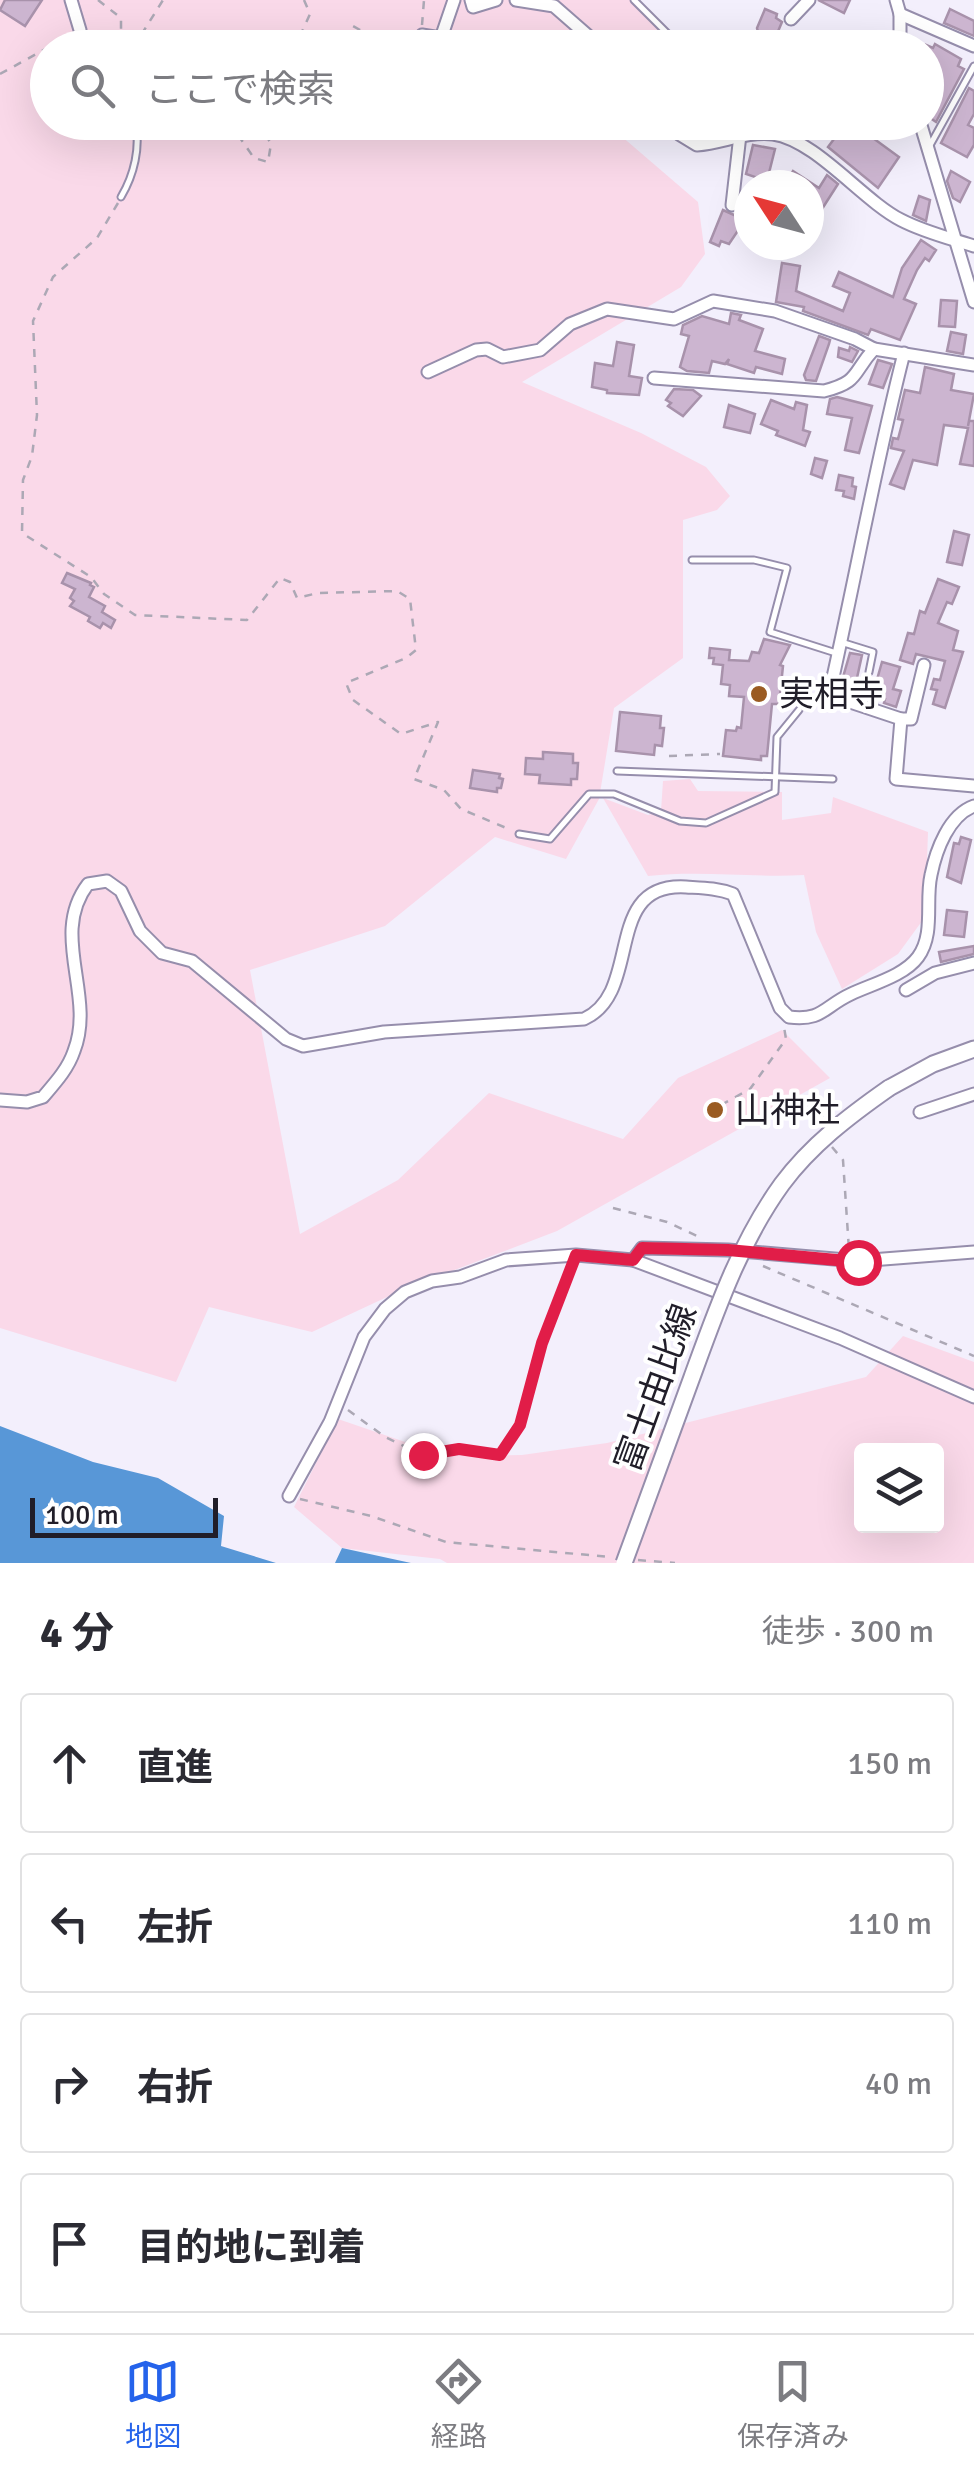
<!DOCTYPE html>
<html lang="ja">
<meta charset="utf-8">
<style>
:root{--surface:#fff;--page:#f2f2f3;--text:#2b2b33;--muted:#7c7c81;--line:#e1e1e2;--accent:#2563eb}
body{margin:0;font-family:Signika,"Noto Sans JP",sans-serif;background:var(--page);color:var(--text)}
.controls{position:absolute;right:30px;bottom:30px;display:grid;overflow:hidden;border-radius:10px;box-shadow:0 10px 40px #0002}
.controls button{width:90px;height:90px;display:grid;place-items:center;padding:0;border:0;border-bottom:2px solid var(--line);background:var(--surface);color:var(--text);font:50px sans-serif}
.compass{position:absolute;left:734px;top:170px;width:90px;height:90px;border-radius:50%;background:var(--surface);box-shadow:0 10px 40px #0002;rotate:306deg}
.scale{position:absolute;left:30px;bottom:25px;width:188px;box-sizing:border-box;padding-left:10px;border:5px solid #211e29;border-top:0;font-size:28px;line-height:35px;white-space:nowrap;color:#211e29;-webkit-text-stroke:8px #fff;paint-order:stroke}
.stop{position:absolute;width:30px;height:30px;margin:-22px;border:8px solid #e11d48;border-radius:50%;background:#fff}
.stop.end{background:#e11d48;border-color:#fff;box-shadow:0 2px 10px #0008}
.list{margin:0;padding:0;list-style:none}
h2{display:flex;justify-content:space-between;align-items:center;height:130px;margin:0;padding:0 40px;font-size:42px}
h2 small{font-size:32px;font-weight:400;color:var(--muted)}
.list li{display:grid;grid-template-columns:65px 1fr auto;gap:30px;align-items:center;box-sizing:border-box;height:140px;margin:0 20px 20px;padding:0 20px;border:2px solid var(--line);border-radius:10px}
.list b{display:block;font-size:38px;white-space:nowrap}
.list em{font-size:32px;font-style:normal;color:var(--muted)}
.icon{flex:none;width:55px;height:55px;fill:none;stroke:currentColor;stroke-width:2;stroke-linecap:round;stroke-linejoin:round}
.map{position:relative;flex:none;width:974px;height:1563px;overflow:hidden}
.search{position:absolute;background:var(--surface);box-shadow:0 10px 40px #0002;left:30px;right:30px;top:30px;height:110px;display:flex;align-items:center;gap:25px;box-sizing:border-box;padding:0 35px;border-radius:55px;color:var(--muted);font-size:38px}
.sheet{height:770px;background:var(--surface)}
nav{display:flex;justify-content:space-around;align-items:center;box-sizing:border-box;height:140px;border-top:2px solid var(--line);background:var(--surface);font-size:28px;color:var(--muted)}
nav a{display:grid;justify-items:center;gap:5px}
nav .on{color:var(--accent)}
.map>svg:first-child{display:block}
.green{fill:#fad9e9;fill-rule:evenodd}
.water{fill:#5897d7}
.building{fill:#ccb5d0;stroke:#a892ab;stroke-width:2.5}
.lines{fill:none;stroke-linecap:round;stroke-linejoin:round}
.service-casing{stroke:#968eac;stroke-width:9}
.minor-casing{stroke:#968eac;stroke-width:15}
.secondary-casing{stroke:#968eac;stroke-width:19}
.path{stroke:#aca8b5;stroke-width:2.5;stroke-dasharray:8 8;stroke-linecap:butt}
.service{stroke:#fff;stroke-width:5}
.minor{stroke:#fff;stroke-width:11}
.secondary{stroke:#fff;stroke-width:15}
.secondary-bridge-casing{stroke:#968eac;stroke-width:19;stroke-linecap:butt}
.secondary-bridge{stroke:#fff;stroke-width:15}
.route{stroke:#e11d48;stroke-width:12}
.poi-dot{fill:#9a5b22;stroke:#fff;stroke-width:4}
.labels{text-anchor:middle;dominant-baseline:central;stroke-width:8;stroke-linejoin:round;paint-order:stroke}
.poi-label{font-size:35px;fill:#211e29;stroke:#fff;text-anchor:start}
.street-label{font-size:35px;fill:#211e29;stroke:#fff}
</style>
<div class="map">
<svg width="974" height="1563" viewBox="0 0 974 1563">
<rect width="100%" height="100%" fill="#f3effc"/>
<g class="green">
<polygon points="0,0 635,0 675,47 365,48 328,37 358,47 48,48 48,122 606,123 698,202 705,254 681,287 522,382 641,433 706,467 730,496 717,510 683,520 683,658 614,708 599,799 566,859 495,837 385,926 250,970 300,1234 398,1180 489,1093 623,1139 678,1078 782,1030 830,1078 557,1231 402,1290 312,1332 209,1307 176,1382 0,1328"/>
<path d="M690,779L698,791L782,792V820L831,813L833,797L928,832L925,917L898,954L842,989L816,932L804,875C752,878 701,870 648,876L603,798L648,815L661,811L663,781Z"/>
<path d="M903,1336L974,1362V1563H447L440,1559L342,1548L294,1507L338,1419L446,1456L522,1455L607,1443L866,1377ZM862,1450H936V1526H862Z"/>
</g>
<g class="water">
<polygon points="0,1426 93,1462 158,1478 224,1516 221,1546 276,1563 0,1563"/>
<polygon points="342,1548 411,1563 335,1563"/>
</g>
<g class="building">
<polygon points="5,0 42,0 25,26 0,10"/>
<polygon points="818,0 850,0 844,13"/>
<polygon points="765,9 777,14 776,18 782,22 771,48 755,48 759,36 757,28"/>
<polygon points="950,9 974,21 974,36 944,23"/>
<polygon points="935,44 961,59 958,66 964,69 936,122 926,115 926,45 933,48"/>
<polygon points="969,88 974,91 974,114 968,125 974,128 974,145 967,157 941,143"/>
<polygon points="851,122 899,157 878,188 828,147 840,131 819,125 820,123"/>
<polygon points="753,145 775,149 767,181 746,174"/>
<polygon points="793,171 819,188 827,175 838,184 822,209 809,201 809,185 784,185"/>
<polygon points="951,171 970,182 960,202 953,198 947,181"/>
<polygon points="743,194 749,196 749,229 741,226 729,244 721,241 719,246 710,242 723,210 734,215 739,211"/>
<polygon points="919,196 930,200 926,221 913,215"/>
<polygon points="921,240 936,250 929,261 925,258 917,270 904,299 916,304 900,340 871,329 868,335 803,311 804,307 776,302 782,263 800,266 796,291 843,311 850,293 833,286 839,272 893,297 902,268"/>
<polygon points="941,300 957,301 955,327 939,326"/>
<polygon points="731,313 741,315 739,320 763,329 755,351 785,359 782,374 756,367 754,373 727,364 729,359 725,364 712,361 709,373 687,371 680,367 689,336 681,334 683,325 702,316 729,324"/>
<polygon points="951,332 966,335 963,354 947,351"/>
<polygon points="819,336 830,340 829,344 816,381 806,380 804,375"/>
<polygon points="617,342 634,345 629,376 642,378 639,395 607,393 607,390 592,387 595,363 613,366"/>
<polygon points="850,347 858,351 852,362 838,357 839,348 849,351"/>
<polygon points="878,360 892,364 883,388 869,384"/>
<polygon points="925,367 954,374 951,390 974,394 968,426 969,421 974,421 974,466 960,464 968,428 944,425 937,465 913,460 904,489 890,484 904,451 891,448 893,438 898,439 903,420 898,419 905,390 920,393"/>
<polygon points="674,389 693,390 701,396 683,416 668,406 671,403 666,400"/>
<polygon points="837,397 872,406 859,453 845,450 852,418 827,414 830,399"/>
<polygon points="771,400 794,409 796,402 807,405 803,430 810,432 805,446 776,435 778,431 761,424"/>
<polygon points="729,405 755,414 750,433 724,427"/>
<polygon points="815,458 827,461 822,478 811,474"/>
<polygon points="839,475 853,478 852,486 856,487 854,499 843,496 844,491 836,490"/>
<polygon points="954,531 969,535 962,565 947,562"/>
<polygon points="67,573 91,583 90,585 94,587 89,597 105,606 102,612 115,620 111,628 103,623 100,628 88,621 90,617 70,606 74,601 70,598 75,589 62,583"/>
<polygon points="938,579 959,587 952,604 947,602 938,623 958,631 953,650 963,652 945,708 933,704 937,690 931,689 934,679 940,680 945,661 916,654 913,664 900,660 908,633 914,634 920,611 925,613"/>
<polygon points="764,639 790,645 780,665 783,666 779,704 772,704 767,756 761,756 761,760 723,756 726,730 736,731 737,727 741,728 744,697 729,696 730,685 721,684 723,665 713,664 714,658 709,658 710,648 730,650 729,660 749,661 752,652 759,653"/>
<polygon points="850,653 862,655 855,687 841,684"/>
<polygon points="882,662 900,667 893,689 901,691 896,707 884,703 885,699 865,694 868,681 876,683"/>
<polygon points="620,712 661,716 660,728 664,728 662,746 655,745 654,755 616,751"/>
<polygon points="543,752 573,754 573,763 578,763 577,779 571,779 571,785 539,783 540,775 525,774 526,758 543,759"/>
<polygon points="473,770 500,774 499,778 503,779 501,788 497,788 497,792 470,788"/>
<polygon points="961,837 971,840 961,883 947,877 954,843 959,844"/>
<polygon points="947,910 967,912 964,937 944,935"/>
<polygon points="974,946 974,954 941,962 939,952"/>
</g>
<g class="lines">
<g class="service-casing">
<g id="service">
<polyline points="634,0 682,48"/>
<polyline points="82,32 89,48"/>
<polyline points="725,122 730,136"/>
<polyline points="929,147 974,66"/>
<path d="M121,197C134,175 141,147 135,122"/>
<polyline points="692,560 754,560 787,568 770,632 836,653"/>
<polyline points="844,643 873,652 869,672"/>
<polyline points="617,771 833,779"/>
<polyline points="519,834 550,839 589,794 614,794 680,821 706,823 775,792 777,737 799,710"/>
</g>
</g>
<g class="minor-casing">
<g id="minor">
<polyline points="71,0 80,30"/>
<polyline points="471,0 473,7 496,0"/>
<polyline points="516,0 554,6 602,48"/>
<polyline points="896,0 900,14 900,48"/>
<polyline points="900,14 974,46"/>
<polyline points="791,19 809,0"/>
<polyline points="422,35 441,38 454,0"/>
<path d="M669,122L679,134L697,145C723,143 746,131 773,134C816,140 862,200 901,220C924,232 949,238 974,246"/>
<polyline points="920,122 974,302"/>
<polyline points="732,205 740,135"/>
<path d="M904,353C875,466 855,581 829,695L901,719L896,779L974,786"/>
<polyline points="428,372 476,350 487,349 503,357 540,350 570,324 607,309 674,319 713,301 775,311 855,339 874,349"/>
<path d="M654,378L824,391C860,382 852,373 874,349L974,365"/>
<polyline points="901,719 911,719 924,665"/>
<polyline points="906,990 935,973 974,963"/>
<path d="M0,1100L27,1102L43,1097C55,1083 68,1069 74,1051C96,995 49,935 88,884L107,881L121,891L140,931L162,953L192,961L286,1039L303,1046L384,1032L584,1019C644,992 601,882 686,887C702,888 717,888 733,894L780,1008L789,1017C823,1021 823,1007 851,994C872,984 904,976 918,957C935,934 925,901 931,875C936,850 949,815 974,806"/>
<polyline points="920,1112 974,1094"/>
<polyline points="633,1260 642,1248 728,1250 858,1261 974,1252"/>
<polyline points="289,1496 330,1422 364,1337 385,1309 405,1292 432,1281 460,1277 506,1260 576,1255 633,1260 840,1338 974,1397"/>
</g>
</g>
<g class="secondary-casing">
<polyline id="secondary" points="889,1088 933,1064 974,1049"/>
</g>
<g class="path">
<polyline points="98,0 121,18 121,33 129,48"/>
<polyline points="304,0 310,14 300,36 306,48"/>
<polyline points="422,25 424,0"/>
<polyline points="133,48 163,0"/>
<polyline points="330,48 353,26 383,43 411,46 414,42"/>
<polyline points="0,74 69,36"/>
<polyline points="229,122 254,158 268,162 271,144 259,122"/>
<polyline points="118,203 97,238 53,277 33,321 37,415 32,456 23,480 22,533 91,577 104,594 135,615 247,620 280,578 290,582 297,598 318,593 397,591 410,599 416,650 406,658 346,683 353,700 401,734 438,722 414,779 444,790 461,809 511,830"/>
<polyline points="669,756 720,754"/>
<polyline points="721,1105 750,1089 786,1039 784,1027"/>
<polyline points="832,1147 843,1160 849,1250"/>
<polyline points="613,1208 667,1222 697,1236"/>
<polyline points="763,1266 974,1356"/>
<polyline points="348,1410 385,1437 423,1455 459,1449 499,1455 520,1425 542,1343 571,1268"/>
<polyline points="300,1499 371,1516 446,1542 610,1557"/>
<polyline points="638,1560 675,1563"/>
</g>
<use href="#service" class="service"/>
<use href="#minor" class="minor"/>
<use href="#secondary" class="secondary"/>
<g class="secondary-bridge-casing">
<path id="secondary-bridge" d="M624,1563C647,1501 669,1439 692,1377C716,1311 740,1242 782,1184C811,1145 849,1116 889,1088"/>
</g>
<use href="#secondary-bridge" class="secondary-bridge"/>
</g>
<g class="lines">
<polyline class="route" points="423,1455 459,1449 500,1455 520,1425 542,1343 576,1255 633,1260 642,1248 728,1250 858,1262"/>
</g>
<g class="poi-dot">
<circle cx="759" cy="694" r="10"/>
<circle cx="715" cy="1110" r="10"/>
</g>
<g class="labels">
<g class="poi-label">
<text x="779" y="694">実相寺</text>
<text x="735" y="1110">山神社</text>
</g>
<g class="street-label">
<text transform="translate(656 1388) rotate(-70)">富士由比線</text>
</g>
</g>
</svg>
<div class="controls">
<button><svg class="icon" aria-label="layers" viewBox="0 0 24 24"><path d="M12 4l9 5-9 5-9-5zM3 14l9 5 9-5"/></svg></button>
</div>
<svg class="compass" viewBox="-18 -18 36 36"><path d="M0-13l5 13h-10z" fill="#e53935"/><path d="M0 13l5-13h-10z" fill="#7c7c81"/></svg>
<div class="scale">100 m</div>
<div class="stop" style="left:858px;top:1262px"></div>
<div class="stop end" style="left:423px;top:1455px"></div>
<div class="search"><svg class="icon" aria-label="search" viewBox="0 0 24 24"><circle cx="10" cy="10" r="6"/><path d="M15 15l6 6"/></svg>ここで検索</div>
</div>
<section class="sheet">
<h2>4 分<small>徒歩 · 300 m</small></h2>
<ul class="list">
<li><svg class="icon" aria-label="ahead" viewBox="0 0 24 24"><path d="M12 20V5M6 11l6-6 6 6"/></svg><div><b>直進</b></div><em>150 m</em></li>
<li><svg class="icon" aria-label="left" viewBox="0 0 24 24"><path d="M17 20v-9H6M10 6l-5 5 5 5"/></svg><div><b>左折</b></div><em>110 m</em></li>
<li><svg class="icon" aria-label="right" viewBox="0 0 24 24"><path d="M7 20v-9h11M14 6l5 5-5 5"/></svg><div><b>右折</b></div><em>40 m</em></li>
<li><svg class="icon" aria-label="arrive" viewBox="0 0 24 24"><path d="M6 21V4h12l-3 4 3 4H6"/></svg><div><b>目的地に到着</b></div></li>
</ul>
</section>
<nav>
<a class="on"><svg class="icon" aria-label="map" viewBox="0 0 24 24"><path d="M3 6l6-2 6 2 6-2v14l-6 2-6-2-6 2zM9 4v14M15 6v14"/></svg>地図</a>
<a><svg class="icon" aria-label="directions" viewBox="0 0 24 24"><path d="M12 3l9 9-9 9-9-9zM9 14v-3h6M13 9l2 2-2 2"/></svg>経路</a>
<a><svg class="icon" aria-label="saved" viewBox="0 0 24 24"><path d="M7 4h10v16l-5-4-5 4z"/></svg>保存済み</a>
</nav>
